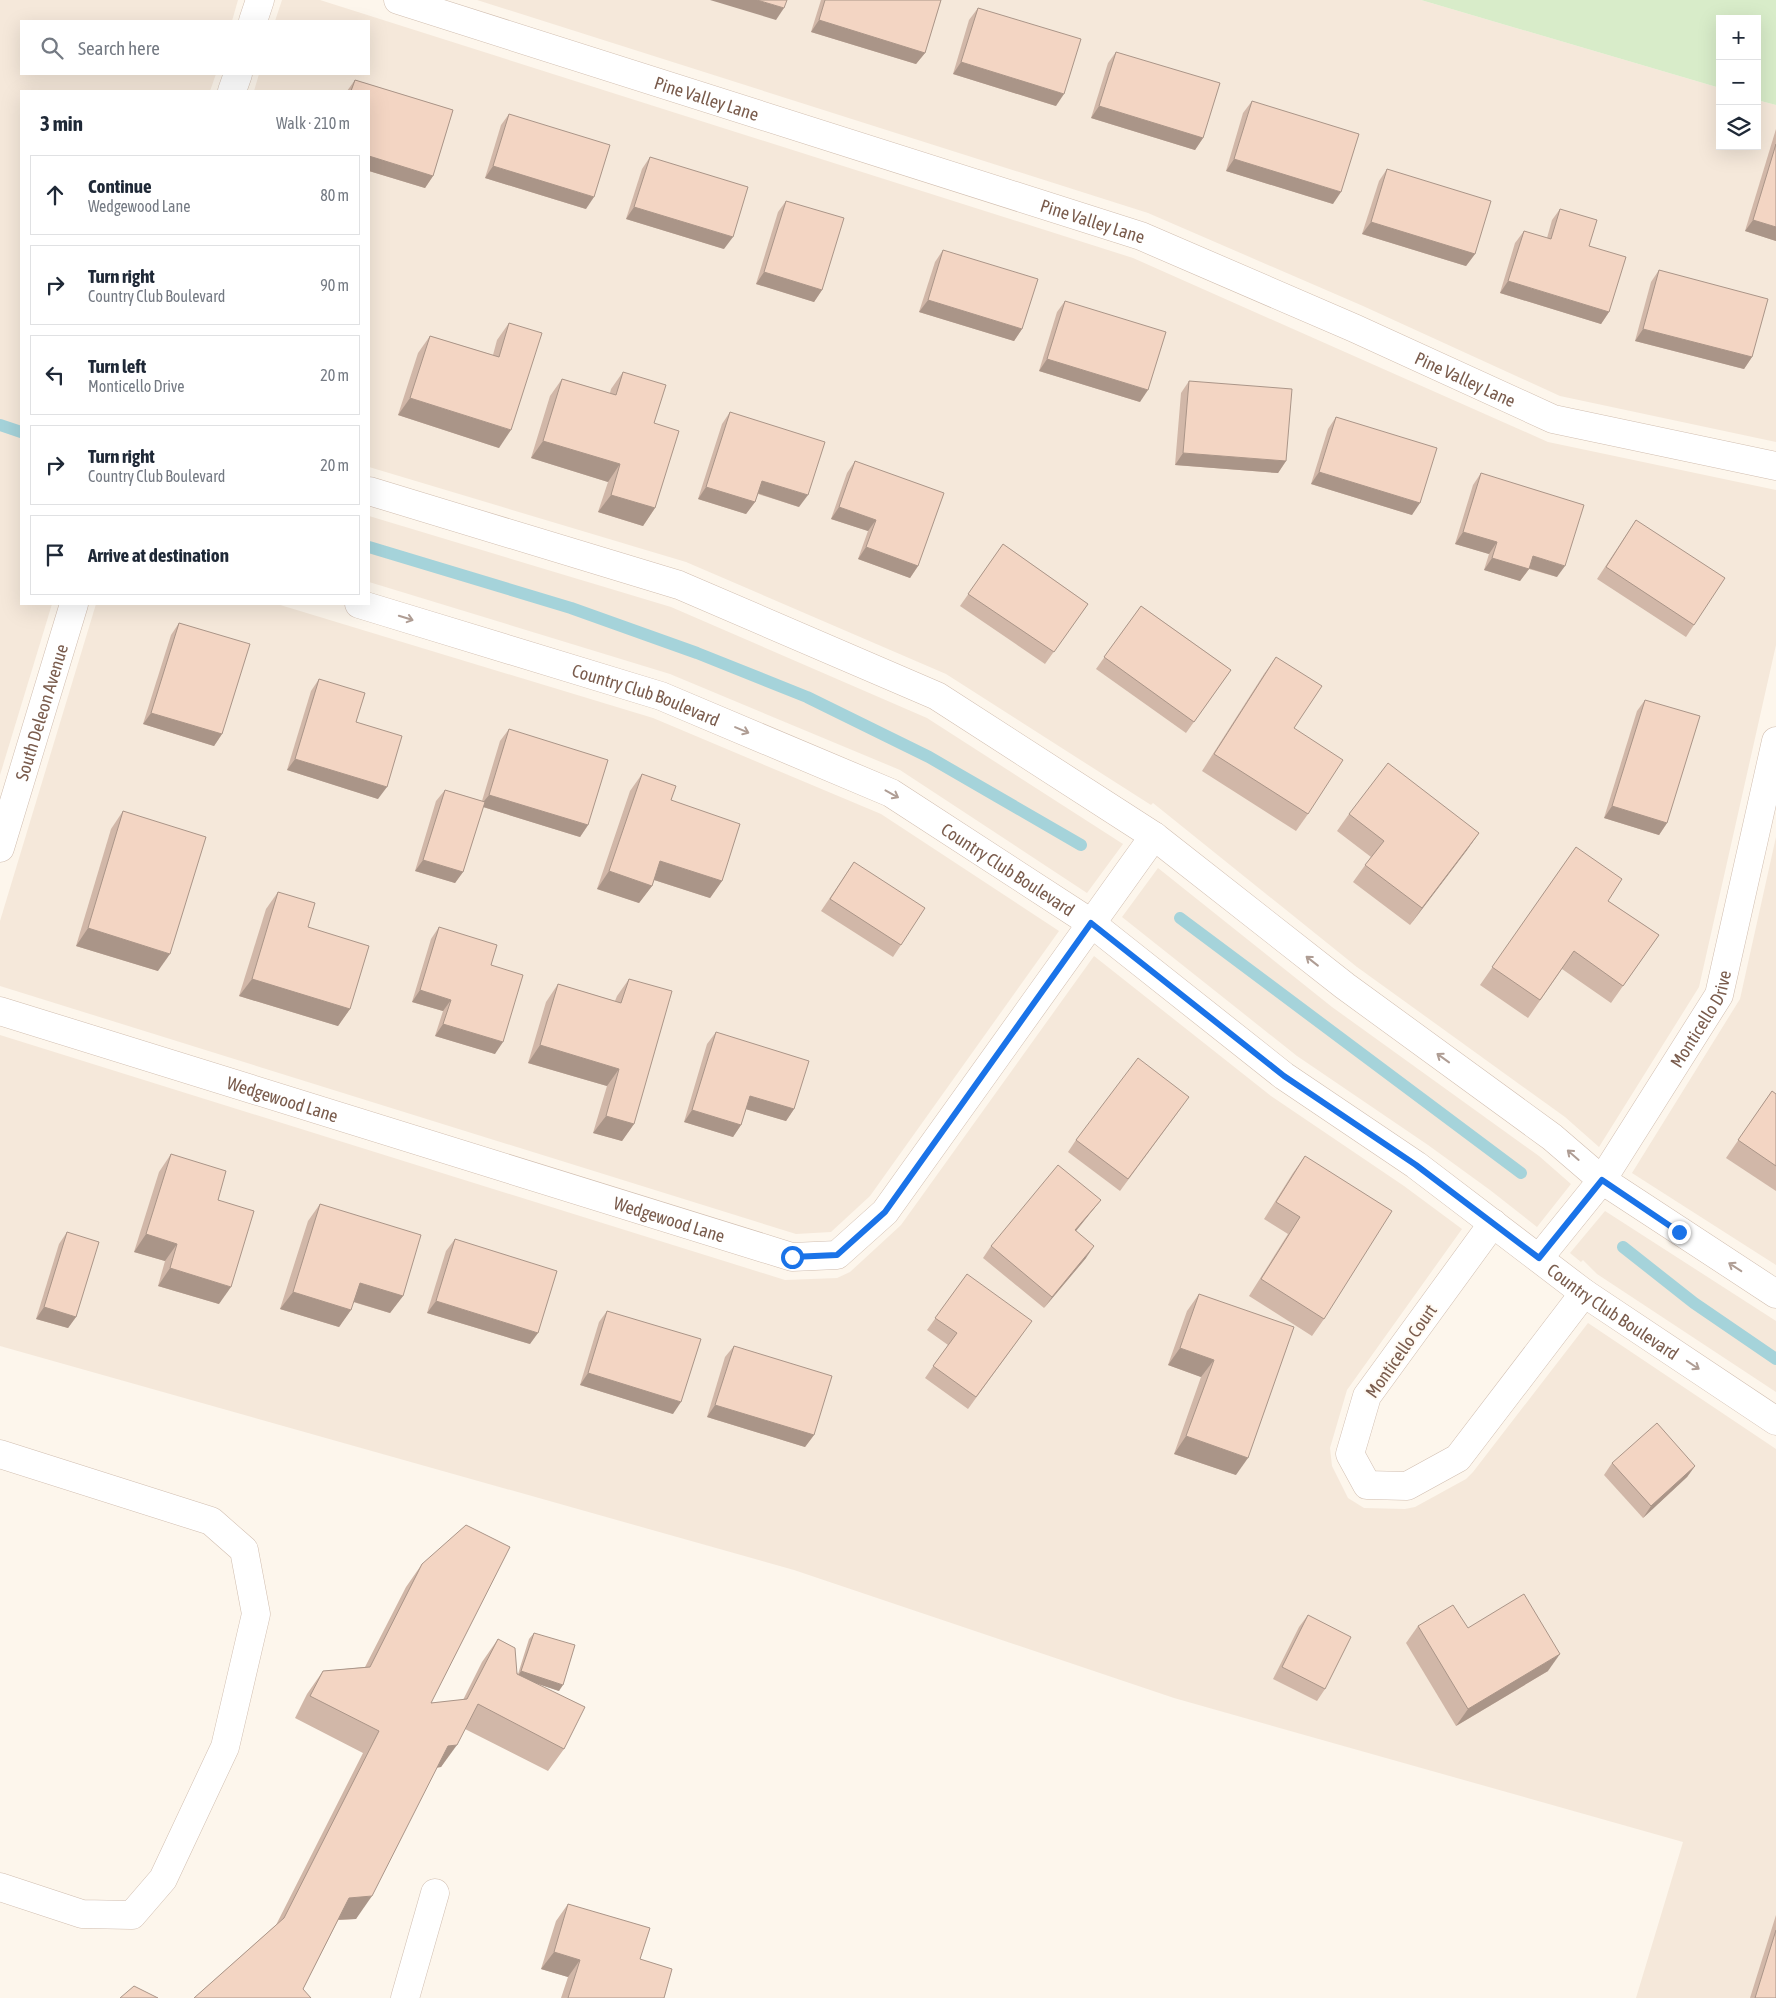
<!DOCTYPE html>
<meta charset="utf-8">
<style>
:root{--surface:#fff;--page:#f2f2f3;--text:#1f2937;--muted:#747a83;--line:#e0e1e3}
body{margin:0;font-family:"Asap Condensed",sans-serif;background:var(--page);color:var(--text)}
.controls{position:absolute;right:15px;top:15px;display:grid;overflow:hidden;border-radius:0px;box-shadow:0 5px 20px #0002}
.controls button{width:45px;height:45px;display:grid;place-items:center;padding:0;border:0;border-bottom:1px solid var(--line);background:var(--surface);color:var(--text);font:25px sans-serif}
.stop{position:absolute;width:15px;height:15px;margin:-11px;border:4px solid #1a73e8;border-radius:50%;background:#fff}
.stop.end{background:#1a73e8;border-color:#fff;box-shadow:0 1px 5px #0008}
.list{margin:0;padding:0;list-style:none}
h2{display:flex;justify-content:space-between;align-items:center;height:65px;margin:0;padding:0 20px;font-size:21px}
h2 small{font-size:16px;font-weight:400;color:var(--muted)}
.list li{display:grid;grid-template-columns:32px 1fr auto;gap:15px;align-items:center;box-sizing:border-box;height:80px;margin:0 10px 10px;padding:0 10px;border:1px solid var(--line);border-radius:0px}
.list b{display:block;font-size:19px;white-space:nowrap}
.list p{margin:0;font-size:16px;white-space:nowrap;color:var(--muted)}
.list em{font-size:16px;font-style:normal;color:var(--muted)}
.icon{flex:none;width:28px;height:28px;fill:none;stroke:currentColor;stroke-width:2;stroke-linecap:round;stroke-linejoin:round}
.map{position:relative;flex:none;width:1776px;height:1998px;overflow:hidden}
.search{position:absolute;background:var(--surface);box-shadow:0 5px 20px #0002;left:20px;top:20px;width:350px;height:55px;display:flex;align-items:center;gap:12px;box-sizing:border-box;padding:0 18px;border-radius:0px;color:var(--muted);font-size:19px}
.panel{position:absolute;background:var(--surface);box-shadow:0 5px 20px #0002;left:20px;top:90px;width:350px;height:515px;border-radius:0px}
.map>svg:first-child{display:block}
.residential{fill:#f5e8da}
.green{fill:#d8ecc9}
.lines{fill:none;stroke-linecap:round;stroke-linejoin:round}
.stream{stroke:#a5d3da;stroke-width:12}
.minor-casing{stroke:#d1beb0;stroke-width:29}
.minor{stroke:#fff;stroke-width:28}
.wall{fill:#d1b7a8}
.shaded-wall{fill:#aa9588}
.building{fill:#f3d5c3;stroke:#aa9588}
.oneway{stroke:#af9d94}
.route{stroke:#1a73e8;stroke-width:6}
.labels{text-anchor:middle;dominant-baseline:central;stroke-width:4;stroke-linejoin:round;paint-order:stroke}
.street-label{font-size:18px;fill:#7a5c4d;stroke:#fffaf3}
</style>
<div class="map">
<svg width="1776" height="1998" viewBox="0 0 1776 1998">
<rect width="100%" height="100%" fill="#fdf6ec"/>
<g class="residential">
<polygon points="0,0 238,0 232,21 21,21 21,74 216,74 210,91 21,91 21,604 52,604 0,775"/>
<polygon points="282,0 320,0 1133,258 1548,442 1776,490 1776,645 1699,987 1599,1147 1565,1117 1357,967 1153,803 1151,805 946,674 686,562 369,467 369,91 254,91 259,74 369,74 369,21 275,21"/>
<polygon points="477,0 1421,0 1720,88 1720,146 1757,146 1757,100 1776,105 1776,442 1560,396 1363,306 1148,213"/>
<polygon points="369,516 671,607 927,718 1123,844 1087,893 900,770 670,674 369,582"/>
<polygon points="96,604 277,604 653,718 881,814 1059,931 870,1196 831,1232 796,1234 0,986 0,921"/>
<polygon points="1776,837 1776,1265 1632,1173 1740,999"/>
<polygon points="1158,868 1332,1007 1539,1156 1571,1184 1537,1227 1490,1190 1428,1145 1297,1056 1122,917"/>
<polygon points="1094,956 1271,1096 1404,1186 1462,1229 1347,1390 1330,1448 1332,1466 1348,1498 1364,1508 1405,1509 1415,1507 1466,1479 1473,1472 1588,1323 1776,1449 1776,1998 1636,1998 1683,1842 1174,1698 794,1570 0,1346 0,1035 785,1280 837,1278 850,1272 901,1225"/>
<polygon points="1605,1211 1776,1321 1776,1392 1597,1274 1583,1260 1581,1262 1570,1253"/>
</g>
<polygon class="green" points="1421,0 1776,0 1776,105 1757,100 1757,19 1720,19 1720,88"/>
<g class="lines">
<g class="stream">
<polyline points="0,425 21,432"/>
<polyline points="369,547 571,608 697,653 807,697 929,757 1081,845"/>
<polyline points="1180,918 1521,1173"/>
<polyline points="1623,1247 1694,1303 1776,1359"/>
</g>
<g class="minor-casing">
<g id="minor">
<path id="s1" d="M398,0L1141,236L1354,328L1553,419L1776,466"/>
<polyline points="253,21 260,0"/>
<polyline points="232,91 238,74"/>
<polyline points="369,491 679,585 937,696 1154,836 1345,986 1552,1137 1602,1180 1776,1294"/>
<path id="s2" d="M359,604L661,696L891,793L1091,923L1284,1076L1416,1165L1584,1293L1776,1421"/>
<path id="s3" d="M0,848L74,604"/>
<path id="s4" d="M0,1011L792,1257L837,1255L885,1212L1154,836"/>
<polyline points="1493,1223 1367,1396 1350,1454 1367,1485 1407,1486 1458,1458 1584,1293"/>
<path id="s5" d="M1539,1258L1602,1180L1719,995L1776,741"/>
<polyline points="0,1454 211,1521 244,1550 256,1614 225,1747 163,1879 132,1915 82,1914 0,1887"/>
<polyline points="405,1998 435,1893"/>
</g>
</g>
<use href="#minor" class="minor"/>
</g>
<g class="wall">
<polygon points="821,0 941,0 925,53 916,64 811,32"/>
<polygon points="978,8 1056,106 953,74 969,20"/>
<polygon points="1116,52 1203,138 1195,150 1091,118 1108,63"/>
<polygon points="355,80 453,110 433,176 425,188 369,171 369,91 347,91"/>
<polygon points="1252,101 1333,204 1226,171 1243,113"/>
<polygon points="509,114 586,209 485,178 501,125"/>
<polygon points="1776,129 1776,241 1745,231"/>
<polygon points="650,157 724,249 626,219 642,169"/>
<polygon points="1387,169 1475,254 1466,266 1362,234 1379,181"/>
<polygon points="786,201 822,290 814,302 756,284 778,212"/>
<polygon points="1560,209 1589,246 1609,312 1601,324 1500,293 1515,243 1524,231 1547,238 1552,220"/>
<polygon points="943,250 1022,329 1014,341 919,312 935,262"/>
<polygon points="1659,270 1752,357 1744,369 1635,341 1651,282"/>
<polygon points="1065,301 1140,402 1039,371 1057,312"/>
<polygon points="509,323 499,448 398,415 418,353 430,336 493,355 497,340"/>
<polygon points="623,372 654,423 655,508 643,526 598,512 608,482 531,458 550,396 562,379 610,393 611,389"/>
<polygon points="1189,381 1286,461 1278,473 1175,465 1181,393"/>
<polygon points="730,412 799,507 758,494 755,502 746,514 698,499 722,424"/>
<polygon points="1336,417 1412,515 1311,484 1328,429"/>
<polygon points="855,461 918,566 910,578 858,559 868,531 831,519 847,473"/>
<polygon points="1481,473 1557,577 1529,569 1520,581 1484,570 1489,554 1455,544 1473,485"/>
<polygon points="1636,520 1694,625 1686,637 1597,579"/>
<polygon points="1003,544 1088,604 1045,664 960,606"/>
<polygon points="1141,606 1231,670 1186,733 1096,669"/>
<polygon points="179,623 222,734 214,746 143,724 171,635"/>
<polygon points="1276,657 1294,728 1308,814 1296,831 1202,771 1264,674"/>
<polygon points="319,679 356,722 378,799 287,770 311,691"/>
<polygon points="1645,700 1667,823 1659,835 1604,818 1637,711"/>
<polygon points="509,729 588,825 580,837 483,807 463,872 455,883 415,871 436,801 445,790 482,801 500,741"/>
<polygon points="642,774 671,800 722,881 710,898 654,880 652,886 639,903 597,889 630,791"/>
<polygon points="123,811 158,971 76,946 111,829"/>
<polygon points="1349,814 1479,833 1467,850 1410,925 1353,882 1371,857 1337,831"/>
<polygon points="1576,847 1608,901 1659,935 1611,1003 1562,969 1528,1018 1480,985"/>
<polygon points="854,862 901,945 893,957 821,911"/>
<polygon points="278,892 308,927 350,1009 338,1026 239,996 266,909"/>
<polygon points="439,927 491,965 495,1054 435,1036 443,1011 412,1002 431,939"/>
<polygon points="629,979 634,1124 622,1141 593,1133 607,1086 528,1063 546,1002 558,984 615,1001 617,996"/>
<polygon points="716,1032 794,1109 786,1121 746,1109 741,1125 733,1137 684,1122 707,1044"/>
<polygon points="1772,1091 1776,1094 1776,1191 1726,1158"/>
<polygon points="1181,1108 1120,1191 1068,1152 1076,1140"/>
<polygon points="171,1154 218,1200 219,1304 158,1286 165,1261 134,1252 159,1172"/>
<polygon points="1305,1156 1324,1319 1312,1336 1249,1296 1288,1234 1264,1219 1293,1173"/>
<polygon points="1101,1200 1092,1211 1076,1231 1086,1258 1044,1308 983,1258 991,1246"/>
<polygon points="320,1204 403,1296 390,1313 353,1302 351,1310 339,1327 280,1309 308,1221"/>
<polygon points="67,1232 76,1317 68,1328 36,1319 59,1244"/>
<polygon points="455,1239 530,1344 427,1313 446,1251"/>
<polygon points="967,1274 1023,1333 968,1409 925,1378 948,1345 927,1330"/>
<polygon points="1199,1294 1236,1475 1174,1454 1201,1377 1168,1365 1187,1311"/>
<polygon points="607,1311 673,1414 580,1385 599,1322"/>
<polygon points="734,1346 814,1435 805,1447 707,1417 725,1357"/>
<polygon points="1612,1463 1695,1466 1687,1477 1643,1518 1604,1475"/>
<polygon points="422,1564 431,1703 463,1700 482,1662 498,1639 518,1674 529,1639 534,1633 559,1691 536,1683 564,1749 548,1771 465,1729 441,1767 436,1768 356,1919 338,1920 303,1989 194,1998 276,1925 363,1753 295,1718 307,1694 323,1671 365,1667 406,1587"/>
<polygon points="1308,1615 1325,1689 1317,1701 1273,1679 1299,1627"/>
<polygon points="1418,1626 1468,1628 1548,1671 1456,1726 1406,1643"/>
<polygon points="568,1904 640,1959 664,1998 561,1998 568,1977 541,1969 556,1921"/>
<polygon points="1776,1915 1776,1998 1750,1998"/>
</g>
<g class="shaded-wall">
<polygon points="710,0 757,0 784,8 776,20"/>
<polygon points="819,20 925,53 916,64 811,32"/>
<polygon points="961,62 1064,94 1056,106 953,74"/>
<polygon points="1099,106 1203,138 1195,150 1091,118"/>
<polygon points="369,156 433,176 425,188 369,171"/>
<polygon points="1234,159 1341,192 1333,204 1226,171"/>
<polygon points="493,166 594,197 586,209 485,178"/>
<polygon points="634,207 733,237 724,249 626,219"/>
<polygon points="1753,220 1776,227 1776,241 1745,231"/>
<polygon points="1371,222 1475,254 1466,266 1362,234"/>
<polygon points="764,272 822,290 814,302 756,284"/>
<polygon points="1508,281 1609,312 1601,324 1500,293"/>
<polygon points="928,300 1022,329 1014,341 919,312"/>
<polygon points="1643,329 1752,357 1744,369 1635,341"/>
<polygon points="1047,359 1148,390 1140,402 1039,371"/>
<polygon points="410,398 511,430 499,448 398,415"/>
<polygon points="543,441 620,464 608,482 531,458"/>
<polygon points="1183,453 1286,461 1278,473 1175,465"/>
<polygon points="1319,472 1420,503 1412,515 1311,484"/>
<polygon points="762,481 808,495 799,507 754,492"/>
<polygon points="706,487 755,502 746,514 698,499"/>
<polygon points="611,495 655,508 643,526 598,512"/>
<polygon points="839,507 876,520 868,531 831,519"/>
<polygon points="1463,532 1497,542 1489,554 1455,544"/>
<polygon points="866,547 918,566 910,578 858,559"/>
<polygon points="1533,556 1565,566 1557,577 1525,567"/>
<polygon points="1492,558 1529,569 1520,581 1484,570"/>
<polygon points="151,713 222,734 214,746 143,724"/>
<polygon points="295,759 387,787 378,799 287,770"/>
<polygon points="489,795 588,825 580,837 480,806"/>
<polygon points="1612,806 1667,823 1659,835 1604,818"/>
<polygon points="1479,833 1467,850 1410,925 1422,908"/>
<polygon points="423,860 463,872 455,883 415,871"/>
<polygon points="660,861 722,881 710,898 648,878"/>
<polygon points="609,871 652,886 639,903 597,889"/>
<polygon points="88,928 170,954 158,971 76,946"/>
<polygon points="252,979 350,1009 338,1026 239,996"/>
<polygon points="420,990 451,1000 443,1011 412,1002"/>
<polygon points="443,1024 503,1042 495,1054 435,1036"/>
<polygon points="540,1045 619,1069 607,1086 528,1063"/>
<polygon points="750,1096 794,1109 786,1121 742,1108"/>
<polygon points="692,1110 741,1125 733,1137 684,1122"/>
<polygon points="606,1116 634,1124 622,1141 593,1133"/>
<polygon points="1101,1200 1092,1211 1067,1242 1075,1230"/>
<polygon points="146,1234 177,1244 165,1261 134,1252"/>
<polygon points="1094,1246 1086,1258 1044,1308 1052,1297"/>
<polygon points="170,1268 231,1287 219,1304 158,1286"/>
<polygon points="360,1283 403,1296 390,1313 348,1300"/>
<polygon points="293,1292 351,1310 339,1327 280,1309"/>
<polygon points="436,1301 538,1333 530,1344 427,1313"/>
<polygon points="44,1307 76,1317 68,1328 36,1319"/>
<polygon points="1180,1348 1214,1360 1201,1377 1168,1365"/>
<polygon points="588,1373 681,1402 673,1414 580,1385"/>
<polygon points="715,1405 814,1435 805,1447 707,1417"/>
<polygon points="1186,1436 1248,1458 1236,1475 1174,1454"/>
<polygon points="1695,1466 1687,1477 1643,1518 1651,1506"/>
<polygon points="1560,1654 1548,1671 1456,1726 1468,1709"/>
<polygon points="521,1671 563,1685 559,1691 517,1677"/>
<polygon points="457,1745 441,1767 432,1768 448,1746"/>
<polygon points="372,1896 356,1919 333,1920 349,1898"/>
<polygon points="554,1952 580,1960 568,1977 541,1969"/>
</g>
<g class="building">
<polygon points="757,0 787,0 784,8"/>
<polygon points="825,0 941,0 925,53 819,20"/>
<polygon points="978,8 1081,39 1064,94 961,62"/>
<polygon points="1116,52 1220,83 1203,138 1099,106"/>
<polygon points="355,80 453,110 433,176 369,156 369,91 351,91"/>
<polygon points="1252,101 1359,134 1341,192 1234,159"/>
<polygon points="509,114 610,145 594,197 493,166"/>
<polygon points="1776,144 1776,227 1753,220"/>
<polygon points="650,157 748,187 733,237 634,207"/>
<polygon points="1387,169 1491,201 1475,254 1371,222"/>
<polygon points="786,201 844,218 822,290 764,272"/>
<polygon points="1560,209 1597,220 1589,246 1626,257 1609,312 1508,281 1524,231 1551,239"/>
<polygon points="943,250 1038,279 1022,329 928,300"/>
<polygon points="1659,270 1768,299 1752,357 1643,329"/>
<polygon points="1065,301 1166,332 1148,390 1047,359"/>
<polygon points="509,323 542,333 511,430 410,398 430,336 499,357"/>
<polygon points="623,372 666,385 654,423 679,431 655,508 611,495 620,464 543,441 562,379 616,395"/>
<polygon points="1189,381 1292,389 1286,461 1183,453"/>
<polygon points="730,412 825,442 808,495 762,481 755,502 706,487"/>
<polygon points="1336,417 1437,448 1420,503 1319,472"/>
<polygon points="855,461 944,493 918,566 866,547 876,520 839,507"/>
<polygon points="1481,473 1584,505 1565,566 1533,556 1529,569 1492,558 1497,542 1463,532"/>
<polygon points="1636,520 1725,578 1694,625 1606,567"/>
<polygon points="1003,544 1088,604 1054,652 968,594"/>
<polygon points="1141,606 1231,670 1194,722 1104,657"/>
<polygon points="179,623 250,644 222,734 151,713"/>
<polygon points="1276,657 1322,686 1294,728 1343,760 1308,814 1214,754"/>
<polygon points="319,679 365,693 356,722 402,736 387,787 295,759"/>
<polygon points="1645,700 1700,716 1667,823 1612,806"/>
<polygon points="509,729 608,760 588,825 489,795"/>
<polygon points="1388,763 1479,833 1422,908 1365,865 1384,841 1349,814"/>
<polygon points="642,774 676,786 671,800 740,824 722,881 660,861 652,886 609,871"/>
<polygon points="445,790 485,802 463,872 423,860"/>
<polygon points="123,811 206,837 170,954 88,928"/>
<polygon points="1576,847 1622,879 1608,901 1659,935 1623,986 1574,951 1540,1000 1492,967"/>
<polygon points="854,862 925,908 901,945 830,899"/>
<polygon points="278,892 315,903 308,927 369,946 350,1009 252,979"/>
<polygon points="439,927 497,945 491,965 523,975 503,1042 443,1024 451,1000 420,990"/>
<polygon points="629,979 672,991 634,1124 606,1116 619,1069 540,1045 558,984 621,1003"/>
<polygon points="716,1032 809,1061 794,1109 750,1096 741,1125 692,1110"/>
<polygon points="1138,1058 1189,1097 1128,1179 1076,1140"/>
<polygon points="1772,1091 1776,1094 1776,1166 1738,1140"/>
<polygon points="171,1154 226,1171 218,1200 254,1211 231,1287 170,1268 177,1244 146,1234"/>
<polygon points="1305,1156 1392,1211 1324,1319 1261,1279 1300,1217 1276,1202"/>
<polygon points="1058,1165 1101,1200 1075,1230 1094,1246 1052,1297 991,1246"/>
<polygon points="320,1204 421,1235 403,1296 360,1283 351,1310 293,1292"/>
<polygon points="67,1232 99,1242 76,1317 44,1307"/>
<polygon points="455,1239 557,1271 538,1333 436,1301"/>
<polygon points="967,1274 1032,1321 976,1397 933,1366 957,1333 935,1318"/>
<polygon points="1199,1294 1294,1327 1248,1458 1186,1436 1214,1360 1180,1348"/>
<polygon points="607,1311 701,1339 681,1402 588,1373"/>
<polygon points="734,1346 832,1376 814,1435 715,1405"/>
<polygon points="1657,1423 1695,1466 1651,1506 1612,1463"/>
<polygon points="466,1525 510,1547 431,1703 467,1699 498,1639 515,1648 517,1674 585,1707 564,1749 478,1704 457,1745 448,1746 372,1896 349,1898 303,1989 311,1998 194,1998 284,1918 379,1731 310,1696 323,1671 370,1667 422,1564"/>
<polygon points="1524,1594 1560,1654 1468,1709 1418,1626 1453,1605 1468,1628"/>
<polygon points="1308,1615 1351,1637 1325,1689 1282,1667"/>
<polygon points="534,1633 575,1645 563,1685 521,1671"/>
<polygon points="568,1904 650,1928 640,1959 672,1969 664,1998 568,1998 580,1960 554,1952"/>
<polygon points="1776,1930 1776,1998 1755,1998"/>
<polygon points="134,1986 158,1998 120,1998"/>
</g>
<defs><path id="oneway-shaft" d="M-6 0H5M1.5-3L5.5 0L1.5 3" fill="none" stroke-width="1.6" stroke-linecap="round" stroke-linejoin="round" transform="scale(1.25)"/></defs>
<g class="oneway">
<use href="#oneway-shaft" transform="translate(406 618) rotate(17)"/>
<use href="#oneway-shaft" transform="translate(742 730) rotate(23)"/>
<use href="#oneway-shaft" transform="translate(892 794) rotate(29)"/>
<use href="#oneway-shaft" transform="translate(1312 961) rotate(-142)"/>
<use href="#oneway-shaft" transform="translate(1443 1058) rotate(-144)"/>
<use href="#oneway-shaft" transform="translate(1573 1155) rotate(-139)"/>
<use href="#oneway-shaft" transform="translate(1735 1267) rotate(-147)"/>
<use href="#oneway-shaft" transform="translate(1693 1365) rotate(34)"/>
</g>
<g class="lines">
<polyline class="route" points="792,1257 837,1255 885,1212 1091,923 1284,1076 1416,1165 1539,1258 1602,1180 1679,1232"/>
</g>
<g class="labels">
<g class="street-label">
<text stroke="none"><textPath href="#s1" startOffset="324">Pine Valley Lane</textPath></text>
<text stroke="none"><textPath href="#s1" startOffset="729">Pine Valley Lane</textPath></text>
<text stroke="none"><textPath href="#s1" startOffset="1134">Pine Valley Lane</textPath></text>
<text stroke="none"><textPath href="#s2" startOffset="301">Country Club Boulevard</textPath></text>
<text stroke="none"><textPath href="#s3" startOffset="142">South Deleon Avenue</textPath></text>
<text stroke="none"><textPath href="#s2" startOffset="705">Country Club Boulevard</textPath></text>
<text stroke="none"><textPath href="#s5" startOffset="290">Monticello Drive</textPath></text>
<text stroke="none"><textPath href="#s4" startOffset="296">Wedgewood Lane</textPath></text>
<text stroke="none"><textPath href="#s4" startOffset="701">Wedgewood Lane</textPath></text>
<text stroke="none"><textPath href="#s2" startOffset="1455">Country Club Boulevard</textPath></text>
<text transform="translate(1401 1351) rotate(-55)">Monticello Court</text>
</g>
</g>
</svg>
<div class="controls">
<button>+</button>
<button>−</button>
<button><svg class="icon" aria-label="layers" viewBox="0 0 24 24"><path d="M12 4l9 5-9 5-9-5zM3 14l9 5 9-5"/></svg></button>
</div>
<div class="stop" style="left:792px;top:1257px"></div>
<div class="stop end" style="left:1679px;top:1232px"></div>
<div class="search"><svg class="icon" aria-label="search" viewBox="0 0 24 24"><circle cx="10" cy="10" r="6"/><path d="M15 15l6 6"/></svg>Search here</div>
<section class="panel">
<h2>3 min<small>Walk · 210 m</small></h2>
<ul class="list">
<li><svg class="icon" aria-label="ahead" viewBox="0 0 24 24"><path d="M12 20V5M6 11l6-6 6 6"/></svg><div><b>Continue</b><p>Wedgewood Lane</p></div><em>80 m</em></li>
<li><svg class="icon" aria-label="right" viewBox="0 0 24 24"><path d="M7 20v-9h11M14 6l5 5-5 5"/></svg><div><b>Turn right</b><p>Country Club Boulevard</p></div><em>90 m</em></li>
<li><svg class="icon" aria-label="left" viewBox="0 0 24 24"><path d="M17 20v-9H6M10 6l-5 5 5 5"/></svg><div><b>Turn left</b><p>Monticello Drive</p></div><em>20 m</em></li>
<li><svg class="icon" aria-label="right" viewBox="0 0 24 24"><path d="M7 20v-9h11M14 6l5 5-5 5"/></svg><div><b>Turn right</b><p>Country Club Boulevard</p></div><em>20 m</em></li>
<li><svg class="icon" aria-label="arrive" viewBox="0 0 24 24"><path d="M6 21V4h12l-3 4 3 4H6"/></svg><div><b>Arrive at destination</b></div></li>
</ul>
</section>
</div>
